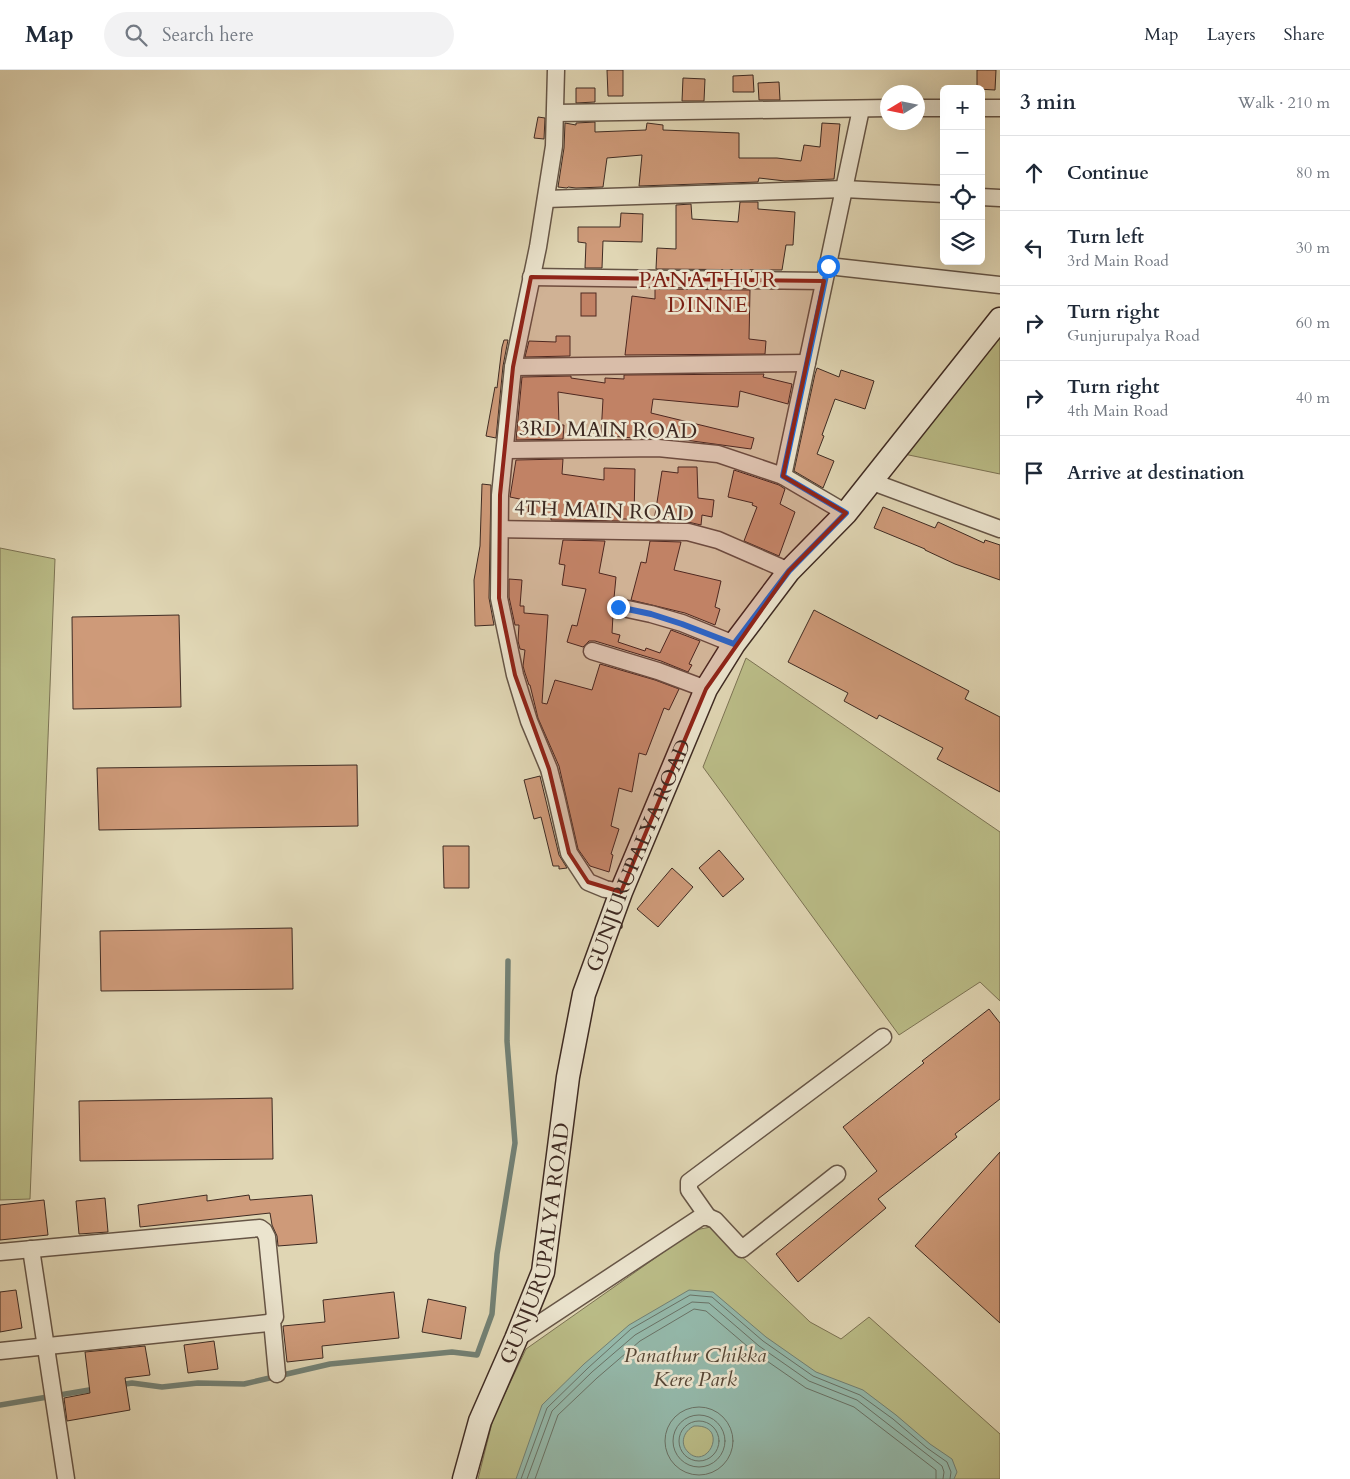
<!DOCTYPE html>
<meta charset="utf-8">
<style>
:root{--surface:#fff;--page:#f2f2f3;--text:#1f2937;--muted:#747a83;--line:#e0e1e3}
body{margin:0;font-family:Cardo,serif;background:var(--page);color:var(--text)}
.controls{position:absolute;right:15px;top:15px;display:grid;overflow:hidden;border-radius:8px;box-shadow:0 5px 20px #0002}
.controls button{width:45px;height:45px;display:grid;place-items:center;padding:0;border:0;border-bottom:1px solid var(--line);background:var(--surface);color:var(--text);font:25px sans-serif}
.compass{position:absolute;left:880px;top:15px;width:45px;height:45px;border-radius:50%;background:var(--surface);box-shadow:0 5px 20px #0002;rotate:260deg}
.stop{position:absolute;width:15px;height:15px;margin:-11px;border:4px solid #1a73e8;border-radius:50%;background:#fff}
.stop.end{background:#1a73e8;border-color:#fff;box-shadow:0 1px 5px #0008}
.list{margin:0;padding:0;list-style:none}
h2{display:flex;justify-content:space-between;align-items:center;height:65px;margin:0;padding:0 20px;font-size:21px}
h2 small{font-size:16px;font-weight:400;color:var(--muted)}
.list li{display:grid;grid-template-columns:32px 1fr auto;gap:15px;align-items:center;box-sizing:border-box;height:75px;padding:0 20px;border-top:1px solid var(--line)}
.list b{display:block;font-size:19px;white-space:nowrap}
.list p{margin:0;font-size:16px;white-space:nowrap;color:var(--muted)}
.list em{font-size:16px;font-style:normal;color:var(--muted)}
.icon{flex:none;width:28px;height:28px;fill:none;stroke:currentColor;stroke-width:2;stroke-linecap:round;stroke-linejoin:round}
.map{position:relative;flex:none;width:1000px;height:1409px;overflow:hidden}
header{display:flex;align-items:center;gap:30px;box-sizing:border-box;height:70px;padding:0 25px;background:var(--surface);border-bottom:1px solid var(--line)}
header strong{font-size:24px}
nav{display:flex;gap:28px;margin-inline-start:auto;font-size:18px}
.search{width:350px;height:45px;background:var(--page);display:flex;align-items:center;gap:12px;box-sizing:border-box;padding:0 18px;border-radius:28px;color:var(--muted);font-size:19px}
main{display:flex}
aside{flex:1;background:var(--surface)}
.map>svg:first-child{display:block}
.green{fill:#babc87;stroke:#7c7354}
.water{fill:#94b9ab;stroke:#728074;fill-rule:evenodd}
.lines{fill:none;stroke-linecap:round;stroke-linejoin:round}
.shore{stroke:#697266;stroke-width:1}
.stream{stroke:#728074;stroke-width:5.5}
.building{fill:#ce9a79;stroke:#3e2a22}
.street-casing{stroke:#665546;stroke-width:19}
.secondary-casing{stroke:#3e2a22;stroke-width:25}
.street{stroke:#ebe4ce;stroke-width:16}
.secondary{stroke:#ebe4ce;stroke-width:22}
.route{stroke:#1a73e8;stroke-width:6}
.marked{fill:#8f2418;fill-opacity:0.2;stroke:#8f2418;stroke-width:4;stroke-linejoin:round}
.labels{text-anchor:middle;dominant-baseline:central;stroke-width:5;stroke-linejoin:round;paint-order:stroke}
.street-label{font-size:21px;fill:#3e2a22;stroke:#ebe4ce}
.park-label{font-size:21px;font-style:italic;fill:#574736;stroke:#ebe4ce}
.neighbourhood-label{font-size:22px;letter-spacing:1px;fill:#7a1f14;stroke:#ebe4ce}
</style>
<header>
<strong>Map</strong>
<div class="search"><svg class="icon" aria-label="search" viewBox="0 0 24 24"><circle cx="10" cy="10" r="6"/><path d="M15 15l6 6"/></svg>Search here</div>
<nav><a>Map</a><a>Layers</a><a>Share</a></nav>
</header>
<main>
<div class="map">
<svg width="1000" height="1409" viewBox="0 0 1000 1409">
<rect width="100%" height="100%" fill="#e0d6b4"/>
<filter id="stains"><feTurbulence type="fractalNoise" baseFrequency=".004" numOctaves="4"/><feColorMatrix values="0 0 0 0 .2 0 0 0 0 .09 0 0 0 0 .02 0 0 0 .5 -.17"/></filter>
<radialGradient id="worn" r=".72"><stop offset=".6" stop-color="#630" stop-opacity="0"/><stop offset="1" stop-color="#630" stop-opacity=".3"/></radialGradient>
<g class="green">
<polygon points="1000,268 1000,404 904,384"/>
<polygon points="0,478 55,489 30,1129 0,1130"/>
<polygon points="746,588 1000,762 1000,931 980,912 899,965 703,697"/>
<polygon points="711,1157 810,1252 841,1269 869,1247 1000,1364 1000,1409 478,1409 493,1349 526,1279 695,1160"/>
</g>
<path class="water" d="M689,1220L713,1222L766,1267L816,1302L863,1320L896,1345L930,1374L952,1389L957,1402L954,1409H516L542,1335L584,1294L629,1255ZM694,1356C730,1354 708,1402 688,1382C679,1373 684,1361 694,1356Z"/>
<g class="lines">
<g class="shore">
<circle cx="699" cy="1371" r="34"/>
<circle cx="699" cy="1371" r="26"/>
<circle cx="699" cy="1371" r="20"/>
<polyline points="521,1409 547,1338 588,1298 631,1259 690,1225 712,1227 763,1271 813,1306 860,1325 893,1349 927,1378 947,1392 951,1402 950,1409"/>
<polyline points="527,1409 552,1341 592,1302 635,1265 692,1232 709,1233 759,1276 809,1311 857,1330 942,1396 944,1402 943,1409"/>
<polyline points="535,1409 558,1345 597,1308 640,1271 694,1239 706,1241 754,1282 806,1318 854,1337 936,1400 936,1409"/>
</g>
<g class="stream">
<polyline points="119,1315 132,1313 162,1317 198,1313 244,1314 330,1294 452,1282 477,1285 492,1244 497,1184 515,1073 507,971 508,891"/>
<polyline points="0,1335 95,1319"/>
</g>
</g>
<g class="building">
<polygon points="607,0 623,0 623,26 608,26"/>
<polygon points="977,0 996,0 995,20 977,19"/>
<polygon points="753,5 754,22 733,22 733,6"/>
<polygon points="683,8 705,9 704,31 682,31"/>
<polygon points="779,12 780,30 759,30 758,13"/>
<polygon points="576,18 595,18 595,32 576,33"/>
<polygon points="538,47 545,48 544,69 534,68"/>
<polygon points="595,52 595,62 646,60 647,53 663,55 663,60 739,63 739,88 777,88 801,91 804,75 820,77 822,53 840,54 834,109 785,111 759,108 758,112 639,116 642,85 607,88 603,117 576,118 568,117 567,118 558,117 564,78 565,53 576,55 576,53"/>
<polygon points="740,132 758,132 758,139 795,142 793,175 786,175 782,200 656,199 657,178 676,179 676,135 691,134 692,149 738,152"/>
<polygon points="621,143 643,144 642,172 603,171 602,198 585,198 586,173 578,172 578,157 620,157"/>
<polygon points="655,219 750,220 749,269 766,271 765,284 625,285 632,226 655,229"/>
<rect x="581" y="223" width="15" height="23"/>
<polygon points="556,266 570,266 570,286 525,287 529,271 556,272"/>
<polygon points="504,270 508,270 503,296 496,368 486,366 495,317 497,318 502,277"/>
<polygon points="817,298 839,307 841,300 874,311 865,339 835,329 822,365 824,366 817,384 834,391 823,418 794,401 815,304"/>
<polygon points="764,304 763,307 792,314 788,334 740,321 738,337 653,329 651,343 754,368 751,379 634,363 633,368 601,365 603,329 558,322 559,355 564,355 563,369 516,370 522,307 571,306 571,308 605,313 605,308 624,309 624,305"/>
<polygon points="563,389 562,404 604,410 604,398 635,399 634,449 620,449 620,451 551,450 551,446 528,445 529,431 510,427 516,390"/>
<polygon points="678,397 697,397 698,428 714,430 712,447 702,445 701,455 688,452 654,451 662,401 678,403"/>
<polygon points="734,400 779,415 785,419 780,434 795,442 779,486 744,471 757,437 752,435 753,433 728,427"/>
<polygon points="482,414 491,415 489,528 494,555 475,556 474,510 480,476"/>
<polygon points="883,437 935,458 938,452 984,473 985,470 1000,475 1000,510 955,494 925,480 925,479 874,458"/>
<polygon points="563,470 605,471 599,503 616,507 614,528 610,531 608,535 609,541 613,545 612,563 620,565 618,572 645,581 646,578 660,583 671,560 700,571 689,594 692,595 688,602 661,591 595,571 589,571 583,577 567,572 572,555 577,556 586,519 562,515 565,495 559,494"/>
<polygon points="650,471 681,472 674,500 721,511 715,537 720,539 715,555 685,543 631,530 641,492 646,493"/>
<polygon points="509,509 522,510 520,536 524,536 524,543 548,545 542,633 547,634 555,610 592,620 600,594 655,610 679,619 669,640 664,638 646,685 639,683 632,722 619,718 611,756 619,759 611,784 613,785 609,802 590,796 578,779 559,696 538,648 530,615 529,615 525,603 523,596 525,580 520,579 518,571 519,555 515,555 509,527"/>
<polygon points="814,540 969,621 965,629 1000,647 1000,722 937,689 943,678 879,645 877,649 844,631 848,623 788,592"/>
<polygon points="179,545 181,637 73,639 72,547"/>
<polygon points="357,695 358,756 99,760 97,698"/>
<polygon points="540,706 559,785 567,798 559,799 559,796 553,796 541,747 534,749 524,710"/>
<polygon points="443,776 469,776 469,818 444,818"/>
<polygon points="719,780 744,809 723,827 699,798"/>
<polygon points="672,798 693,817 658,857 637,839"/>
<polygon points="292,858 293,919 101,921 100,861"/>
<polygon points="989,939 1000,953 1000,1029 955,1064 957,1067 878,1129 886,1138 798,1212 776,1184 877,1101 843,1057 924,993 922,991"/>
<polygon points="272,1028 273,1089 80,1091 79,1031"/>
<polygon points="1000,1082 1000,1253 915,1176"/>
<polygon points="207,1125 207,1131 249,1125 250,1130 312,1125 317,1173 278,1176 277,1166 272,1155 270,1143 140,1157 138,1135"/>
<polygon points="105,1128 108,1162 79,1164 76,1131"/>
<polygon points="44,1130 48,1165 0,1170 0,1135"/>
<polygon points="16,1220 22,1258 0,1262 0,1222"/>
<polygon points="394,1222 399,1268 322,1276 323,1288 287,1292 283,1256 325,1252 323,1230"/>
<polygon points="428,1229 466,1237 461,1269 422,1262"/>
<polygon points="214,1271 218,1299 188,1303 184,1275"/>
<polygon points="145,1276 150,1305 125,1308 130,1340 67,1351 64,1328 90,1323 85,1282"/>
</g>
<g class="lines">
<g class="street-casing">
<g id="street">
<polyline points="556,0 554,76 538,177 513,297 500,425 499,528 515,605 529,651 549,699 556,726 569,783 588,812 605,819 621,822"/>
<polyline points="918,38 944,38"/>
<polyline points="981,38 1000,38"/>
<polyline points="556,43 888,38"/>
<polyline points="981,127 1000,128"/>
<polyline points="546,129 844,119 944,124"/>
<polyline points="828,196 1000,215"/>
<polyline points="531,207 824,211"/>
<polyline points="513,297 807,293"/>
<polyline points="505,380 658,378 718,384 783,406 846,443"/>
<polyline points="783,406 861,39"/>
<polyline points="870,411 1000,459"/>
<polyline points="500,459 688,462 718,470 789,501"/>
<polyline points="618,537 651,544 682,553 734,574"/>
<polyline points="592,581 658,601 706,619"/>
<polyline points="708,1147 689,1120 689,1112 883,967"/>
<polyline points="31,1179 66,1409"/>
<polyline points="0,1182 260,1158 264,1161 267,1167 275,1247 272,1251 277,1304"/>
<polyline points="516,1269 701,1147 708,1147 715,1150 742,1179 837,1104"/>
<polyline points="0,1281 268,1253 272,1251"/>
</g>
</g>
<g class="secondary-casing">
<g id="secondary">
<path id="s1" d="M464,1409L480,1351L516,1269L543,1202L568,1007L584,924L621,822L706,619L734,574L789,501L846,443L1000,249"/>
</g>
</g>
<use href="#street" class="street"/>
<use href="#secondary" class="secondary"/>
</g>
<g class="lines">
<polyline class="route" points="618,537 651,544 682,554 734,574 789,501 846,443 783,406 828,196"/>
</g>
<path class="marked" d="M531,207L824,211L783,406L846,443L789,501L706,619L621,822L588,812L569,783L549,699L515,605L499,528L500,425L513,297Z"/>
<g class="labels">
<g class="street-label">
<text transform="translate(608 360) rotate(1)">3RD MAIN ROAD</text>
<text transform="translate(604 441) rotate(2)">4TH MAIN ROAD</text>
<text stroke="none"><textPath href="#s1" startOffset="652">GUNJURUPALYA ROAD</textPath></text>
<text stroke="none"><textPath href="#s1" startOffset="248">GUNJURUPALYA ROAD</textPath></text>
</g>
<g class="park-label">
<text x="695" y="1285">Panathur Chikka<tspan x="695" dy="24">Kere Park</tspan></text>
</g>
<g class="neighbourhood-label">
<text x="708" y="210">PANATHUR<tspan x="708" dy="25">DINNE</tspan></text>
</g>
</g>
<rect width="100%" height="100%" filter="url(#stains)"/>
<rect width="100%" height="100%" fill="url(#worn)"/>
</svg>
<div class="controls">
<button>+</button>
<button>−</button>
<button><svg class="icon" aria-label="locate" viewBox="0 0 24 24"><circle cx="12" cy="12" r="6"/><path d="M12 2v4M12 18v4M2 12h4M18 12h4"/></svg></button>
<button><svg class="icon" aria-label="layers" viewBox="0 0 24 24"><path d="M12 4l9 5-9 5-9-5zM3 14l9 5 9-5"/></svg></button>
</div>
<svg class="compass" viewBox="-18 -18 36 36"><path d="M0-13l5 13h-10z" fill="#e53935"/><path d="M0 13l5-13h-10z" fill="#747a83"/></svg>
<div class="stop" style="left:828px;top:196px"></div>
<div class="stop end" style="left:618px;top:537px"></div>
</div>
<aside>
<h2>3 min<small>Walk · 210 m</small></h2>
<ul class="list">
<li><svg class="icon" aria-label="ahead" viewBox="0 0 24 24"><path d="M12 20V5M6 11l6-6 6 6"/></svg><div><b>Continue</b></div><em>80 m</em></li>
<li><svg class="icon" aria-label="left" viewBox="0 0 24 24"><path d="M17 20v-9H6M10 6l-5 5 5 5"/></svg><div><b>Turn left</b><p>3rd Main Road</p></div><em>30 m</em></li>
<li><svg class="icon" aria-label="right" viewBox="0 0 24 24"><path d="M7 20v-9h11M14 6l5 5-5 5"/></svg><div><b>Turn right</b><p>Gunjurupalya Road</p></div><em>60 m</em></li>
<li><svg class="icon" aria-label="right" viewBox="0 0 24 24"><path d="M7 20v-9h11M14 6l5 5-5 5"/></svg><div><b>Turn right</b><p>4th Main Road</p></div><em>40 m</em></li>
<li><svg class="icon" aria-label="arrive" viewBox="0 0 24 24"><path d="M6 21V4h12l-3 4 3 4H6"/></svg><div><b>Arrive at destination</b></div></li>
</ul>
</aside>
</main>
